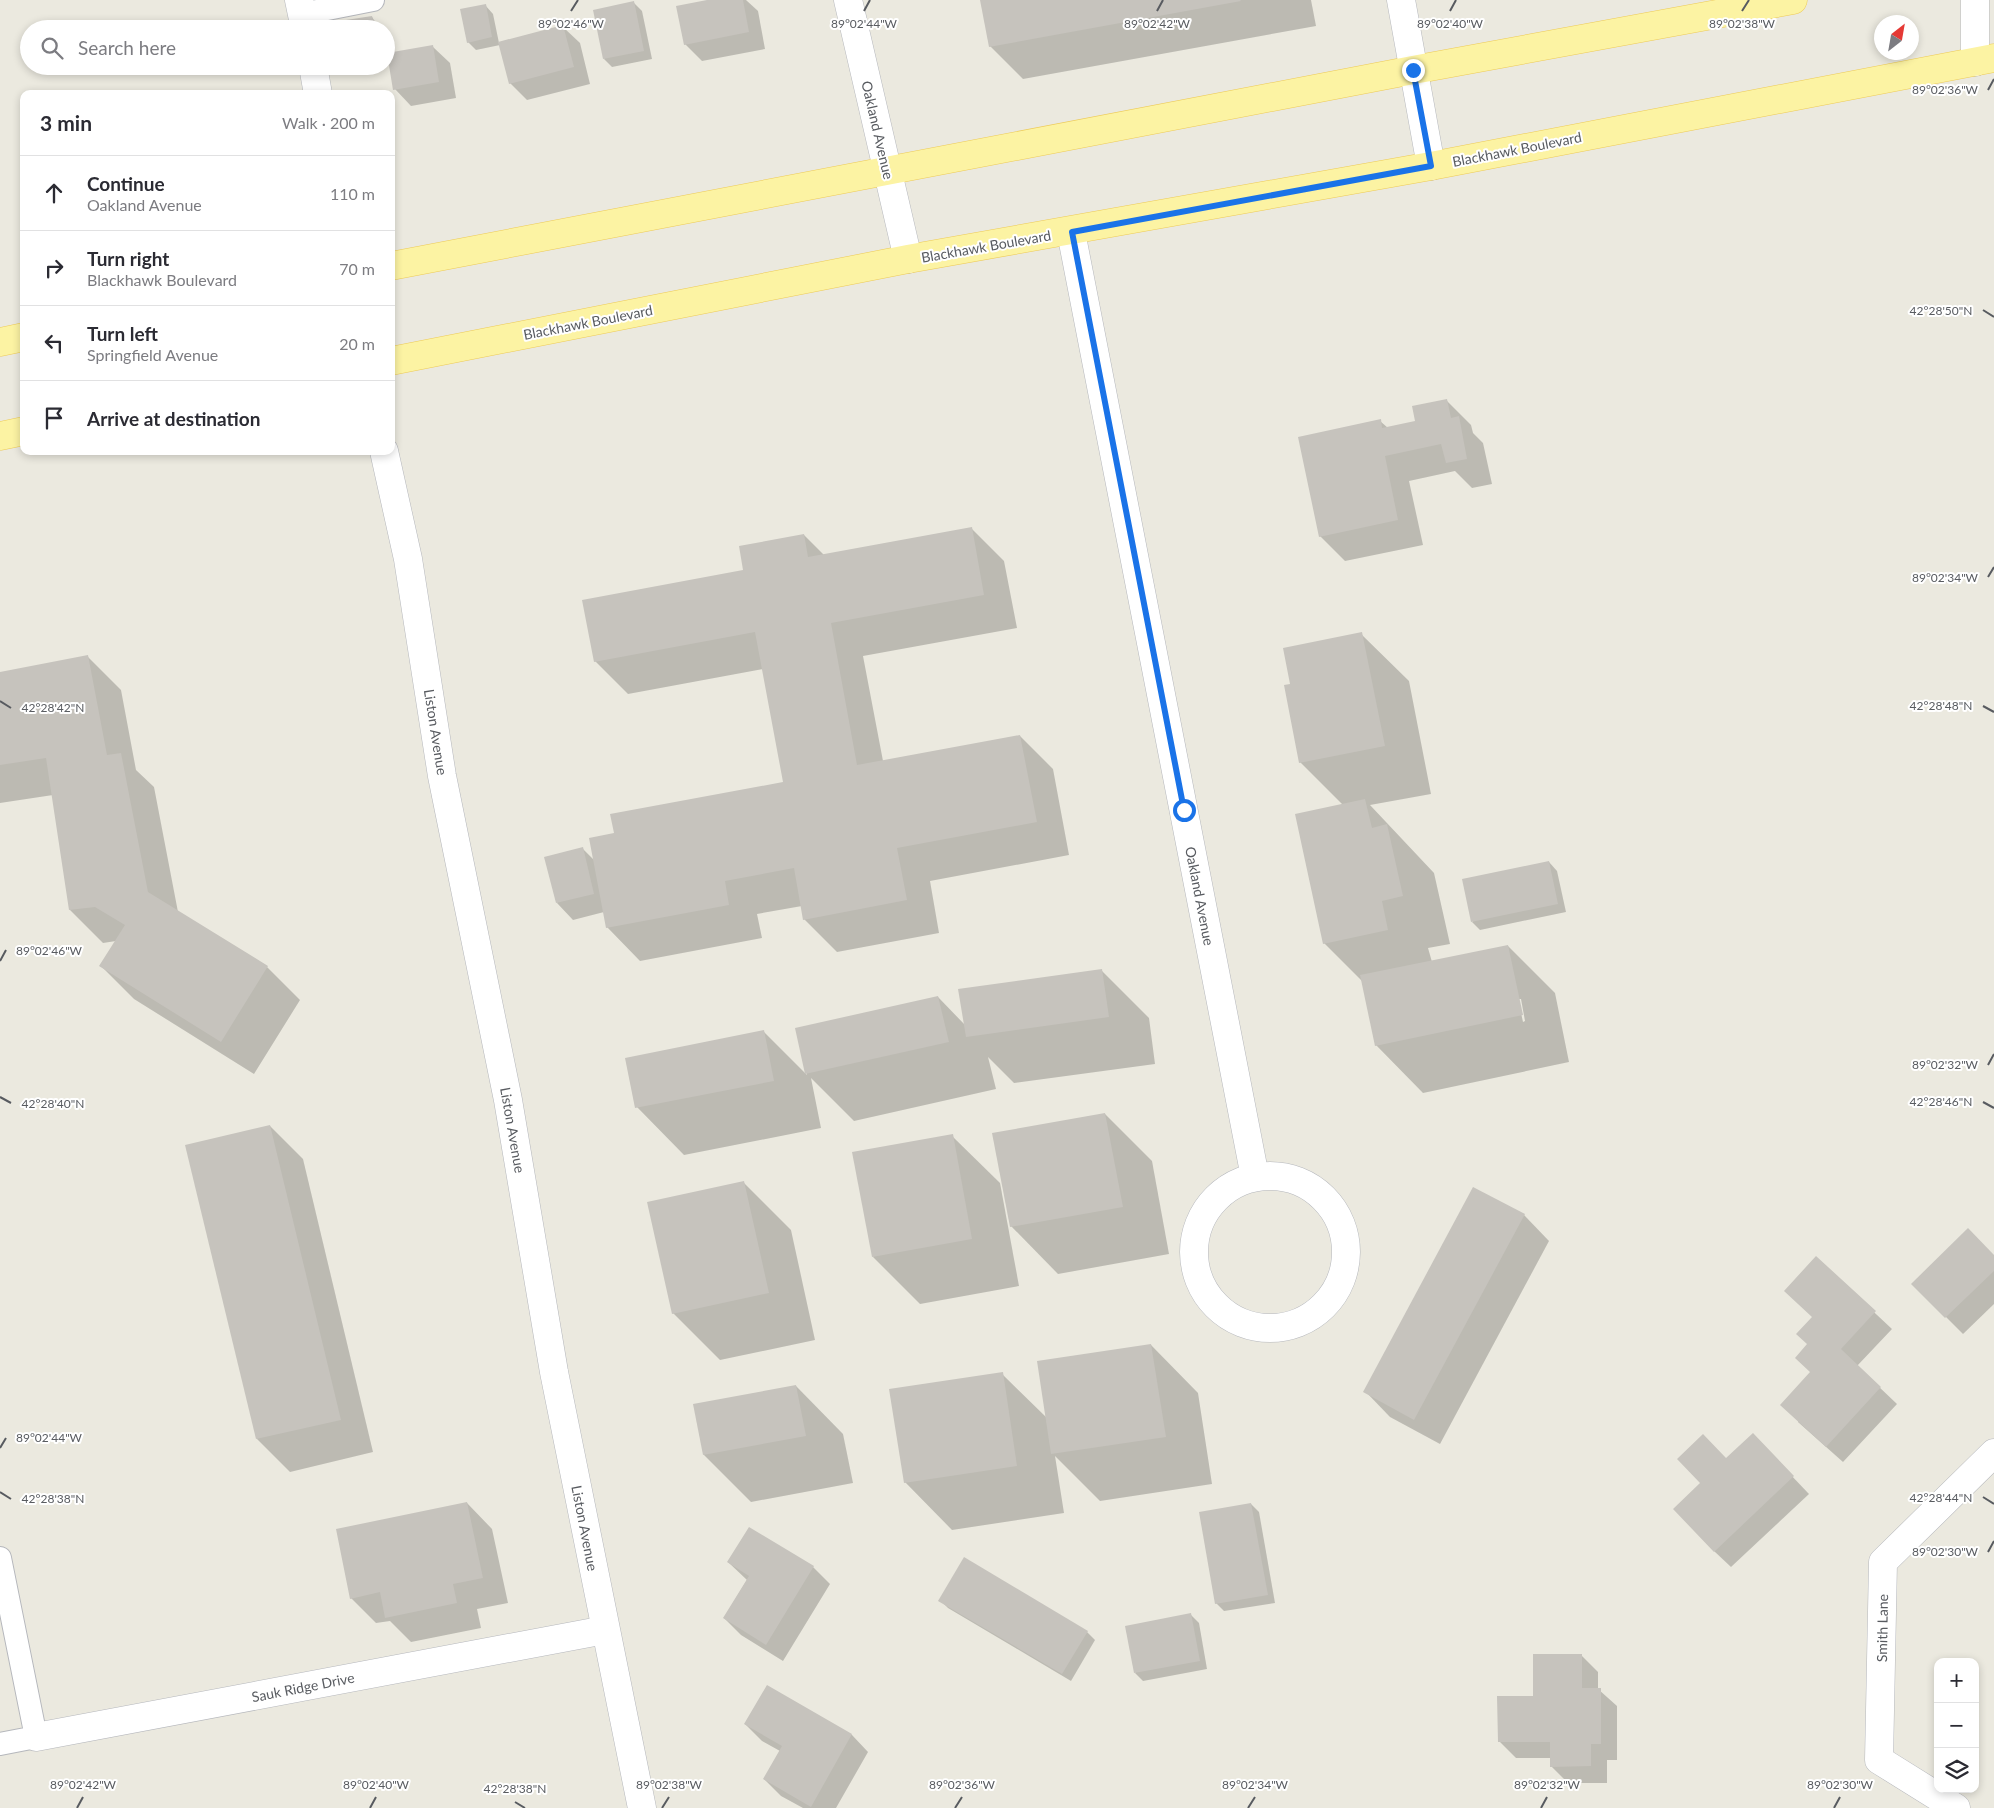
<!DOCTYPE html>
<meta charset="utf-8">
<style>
:root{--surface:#fff;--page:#f2f2f3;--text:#2b2b33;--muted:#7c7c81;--line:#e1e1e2}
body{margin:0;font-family:Lato,sans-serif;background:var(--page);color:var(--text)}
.controls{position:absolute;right:15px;bottom:15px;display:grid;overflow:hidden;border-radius:10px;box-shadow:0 2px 8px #0003}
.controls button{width:45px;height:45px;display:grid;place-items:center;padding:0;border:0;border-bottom:1px solid var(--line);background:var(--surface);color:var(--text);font:25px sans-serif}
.compass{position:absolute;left:1874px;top:15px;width:45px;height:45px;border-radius:50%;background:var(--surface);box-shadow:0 2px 8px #0003;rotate:31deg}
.stop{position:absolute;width:15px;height:15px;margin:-11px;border:4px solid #1a73e8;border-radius:50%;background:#fff}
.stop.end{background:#1a73e8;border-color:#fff;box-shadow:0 1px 5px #0008}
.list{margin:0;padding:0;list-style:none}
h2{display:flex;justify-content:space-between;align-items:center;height:65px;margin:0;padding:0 20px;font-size:21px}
h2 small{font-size:16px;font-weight:400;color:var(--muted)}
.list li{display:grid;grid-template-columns:32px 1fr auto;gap:15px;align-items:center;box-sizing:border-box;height:75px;padding:0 20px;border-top:1px solid var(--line)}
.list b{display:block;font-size:19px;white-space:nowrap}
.list p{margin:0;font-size:16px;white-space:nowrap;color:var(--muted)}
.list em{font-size:16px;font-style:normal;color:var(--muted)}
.icon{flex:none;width:28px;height:28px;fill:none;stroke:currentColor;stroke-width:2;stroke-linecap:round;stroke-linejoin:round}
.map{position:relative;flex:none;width:1994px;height:1808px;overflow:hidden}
.search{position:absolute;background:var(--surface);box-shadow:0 2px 8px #0003;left:20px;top:20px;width:375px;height:55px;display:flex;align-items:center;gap:12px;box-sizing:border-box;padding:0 18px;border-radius:28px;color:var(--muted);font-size:19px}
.panel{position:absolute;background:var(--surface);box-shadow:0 2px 8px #0003;left:20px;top:90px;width:375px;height:365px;border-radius:10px}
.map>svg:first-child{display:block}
.shadow{fill:#0003;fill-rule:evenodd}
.building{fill:#c6c3bd}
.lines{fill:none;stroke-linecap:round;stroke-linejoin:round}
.lane-casing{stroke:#b5b7bc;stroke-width:24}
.street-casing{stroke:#b5b7bc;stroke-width:29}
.primary-casing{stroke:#edca57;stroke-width:29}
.lane{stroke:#fff;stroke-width:22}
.street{stroke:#fff;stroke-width:28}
.primary{stroke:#fcf3a3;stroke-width:28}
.route{stroke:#1a73e8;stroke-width:6}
.ticks{fill:none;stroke:#585b60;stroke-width:2}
.labels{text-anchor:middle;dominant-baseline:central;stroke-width:4;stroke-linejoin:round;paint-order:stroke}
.street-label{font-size:14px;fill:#585b60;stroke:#fff}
.ticks-label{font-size:12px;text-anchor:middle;fill:#585b60;stroke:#fff;stroke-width:4;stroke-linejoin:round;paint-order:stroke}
</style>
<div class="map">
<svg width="1994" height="1808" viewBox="0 0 1994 1808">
<rect width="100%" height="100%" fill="#ebe9df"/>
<g class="shadow">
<polygon points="714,0 746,0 758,11 765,49 702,61 685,44"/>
<polygon points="982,0 1311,0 1316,26 1023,79 990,46"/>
<polygon points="634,3 642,11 652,59 612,67 604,59"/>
<polygon points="485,5 493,14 499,43 563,27 580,43 590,84 527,100 510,83 500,45 476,50 468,42"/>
<polygon points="372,17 380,29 348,29"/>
<polygon points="433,47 450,63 456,98 411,106 395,89"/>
<polygon points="1446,400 1471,425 1473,433 1483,443 1492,484 1472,488 1455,471 1409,481 1423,545 1345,561 1320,536 1380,421 1388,428 1416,422"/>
<polygon points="971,528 1004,561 1017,628 863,656 883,761 1020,736 1053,769 1069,855 930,881 939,933 837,952 804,919 802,906 757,914 762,938 640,961 607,927 604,912 573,920 557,903 583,849 595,861 616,834 785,783 763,669 628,694 595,661 804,535 824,555"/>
<path d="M1361,634L1409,681L1431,794L1370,805L1434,873L1450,944L1428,948L1432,962L1508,946L1555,993L1569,1062L1423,1093L1376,1045L1362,981L1324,943L1343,805L1300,762L1291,685ZM1518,999H1521L1525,1021L1523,1022Z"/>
<polygon points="88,657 121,690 136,770 154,787 178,912 267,967 300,1000 254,1074 134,999 101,966 116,941 103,943 70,910 53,795 0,803 0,673"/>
<polygon points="1549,862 1557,871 1566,912 1480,930 1472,922"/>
<polygon points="1101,970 1149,1018 1155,1064 1014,1083 988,1057 996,1089 854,1121 811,1078 821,1128 684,1155 637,1107 764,1032 807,1075 796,1029 938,997 965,1025"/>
<polygon points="1105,1114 1152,1161 1169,1254 1058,1274 1011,1226"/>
<polygon points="270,1126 303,1159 373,1452 290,1472 257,1439"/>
<polygon points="952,1136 1000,1183 1019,1286 920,1304 873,1257"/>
<polygon points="744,1183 791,1230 815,1340 720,1360 673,1313"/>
<polygon points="1524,1215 1549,1241 1440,1444 1390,1417 1365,1391"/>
<polygon points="1994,1256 1994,1304 1963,1334 1913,1284"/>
<polygon points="1816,1258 1892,1329 1857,1366 1897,1404 1843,1462 1798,1422 1812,1373 1808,1345 1813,1317"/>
<polygon points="1151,1345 1198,1393 1212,1484 1100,1501 1055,1456 1064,1513 952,1530 905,1482 1002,1374 1047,1418"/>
<polygon points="796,1386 843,1434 853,1483 751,1502 704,1455 695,1405"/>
<polygon points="1769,1452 1809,1494 1731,1567 1714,1551 1702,1483 1727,1459"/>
<polygon points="467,1503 492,1529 508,1603 477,1609 481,1628 411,1642 390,1621 376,1623 351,1598"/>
<polygon points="1251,1504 1259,1512 1275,1603 1224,1611 1216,1603"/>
<polygon points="728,1562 813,1567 830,1584 783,1661 741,1635 724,1618 747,1580"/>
<polygon points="940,1600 1087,1632 1095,1640 1071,1681 948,1608"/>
<polygon points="1191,1615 1199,1623 1207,1669 1143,1681 1135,1673"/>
<polygon points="1581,1655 1598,1672 1598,1689 1617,1706 1617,1760 1607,1760 1607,1783 1568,1783 1551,1766 1551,1758 1516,1758 1499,1741 1535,1697"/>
<polygon points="767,1686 852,1735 868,1752 836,1808 803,1808 781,1796 764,1779 780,1751 762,1741 745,1724"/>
</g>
<g class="building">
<polygon points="707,0 743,0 749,32 684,45 676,6"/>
<polygon points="980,0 1240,0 1241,1 989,47"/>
<polygon points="634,1 644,51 603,59 593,10"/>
<polygon points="486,4 492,37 467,43 460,9"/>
<polygon points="372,16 375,29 347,29 346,20"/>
<polygon points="563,25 574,67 509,84 498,42"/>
<polygon points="433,45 439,82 393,90 387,53"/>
<polygon points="1447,399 1451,418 1459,416 1467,459 1446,463 1441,444 1385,456 1398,520 1319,537 1298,437 1381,419 1382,428 1415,421 1412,406"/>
<polygon points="972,527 984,595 831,623 857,765 1020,735 1037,822 897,848 907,900 803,920 794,868 725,881 729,905 606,928 589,838 614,833 610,814 783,782 755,632 594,662 582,600 743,570 739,546 804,534 808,557"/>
<polygon points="1362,632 1385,746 1299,763 1284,685 1290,684 1283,648"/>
<polygon points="88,655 107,755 121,753 148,892 268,966 221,1042 99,966 125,925 95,907 69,910 46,758 0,765 0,672"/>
<polygon points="1365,799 1372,828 1387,824 1403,896 1382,901 1388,930 1323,944 1295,814"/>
<polygon points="583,847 594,894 556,903 544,857"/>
<polygon points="1549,861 1558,904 1471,922 1462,879"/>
<polygon points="1508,945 1523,1015 1375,1046 1360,975"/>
<polygon points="1102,969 1109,1017 966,1037 958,989"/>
<polygon points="938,996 949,1042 805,1074 795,1028"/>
<polygon points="764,1030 774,1081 635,1108 625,1058"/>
<polygon points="1105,1113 1123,1207 1010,1227 992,1133"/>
<polygon points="270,1125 341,1420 256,1439 185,1145"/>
<polygon points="953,1134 972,1239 872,1257 852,1152"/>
<polygon points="744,1181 769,1293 672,1314 647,1202"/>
<polygon points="1473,1187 1525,1214 1414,1420 1363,1392"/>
<polygon points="1968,1228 1994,1255 1994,1271 1945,1318 1911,1284"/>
<polygon points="1816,1256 1876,1311 1841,1349 1881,1387 1826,1447 1780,1405 1810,1372 1795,1358 1807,1344 1796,1334 1812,1317 1784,1291"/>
<polygon points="1151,1344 1166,1437 1051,1454 1037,1361"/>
<polygon points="1003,1372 1017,1466 904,1483 889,1389"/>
<polygon points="796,1385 806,1436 703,1455 693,1404"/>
<polygon points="1753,1433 1794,1476 1714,1552 1673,1509 1700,1483 1677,1459 1703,1434 1726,1458"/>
<polygon points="467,1502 483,1578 453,1584 457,1603 385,1618 380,1592 350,1599 336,1529"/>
<polygon points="1251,1503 1268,1595 1215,1604 1199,1512"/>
<polygon points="749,1527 814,1566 766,1645 723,1618 749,1576 727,1562"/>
<polygon points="964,1557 1088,1631 1062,1674 938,1601"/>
<polygon points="1191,1613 1200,1661 1134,1673 1125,1626"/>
<polygon points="1533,1654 1582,1654 1582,1688 1601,1688 1601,1744 1591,1744 1591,1766 1550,1767 1550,1742 1498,1742 1497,1696 1533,1696"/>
<polygon points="767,1685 852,1734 811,1807 763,1779 782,1746 744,1724"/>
</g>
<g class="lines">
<g class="lane-casing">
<g id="lane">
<polyline points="302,14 373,0"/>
<polyline points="0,1558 36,1737 0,1744"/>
</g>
</g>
<g class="street-casing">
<g id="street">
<polyline points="299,0 305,29"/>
<polyline points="848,0 908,259"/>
<polyline points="1401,0 1431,166"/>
<polyline points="1975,0 1975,62"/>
<polyline points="313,66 318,94"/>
<polyline points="1071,232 1255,1177"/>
<polyline points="384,451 408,559 442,776 508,1100 554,1372 642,1808"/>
<circle cx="1270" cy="1252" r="76"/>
<polyline points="36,1737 605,1630"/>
<polyline points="1956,1808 1879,1760 1883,1562 1994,1453"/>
</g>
</g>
<g class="primary-casing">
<g id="primary">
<polyline points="391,266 1413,70 1793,0"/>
<polyline points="0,342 24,337"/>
<polyline points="391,361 908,259 1431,166 1994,58"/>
<polyline points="0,436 24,431"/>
</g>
</g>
<use href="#lane" class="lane"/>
<use href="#street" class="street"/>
<use href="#primary" class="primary"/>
</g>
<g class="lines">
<polyline class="route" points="1184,810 1072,232 1431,166 1413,70"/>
</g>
<path class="ticks" d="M571,11L578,0M864,11L870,0M1157,11L1163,0M1450,11L1456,0M1742,11L1749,0M1988,90L1994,79M1983,310L1994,317M1988,577L1994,567M0,701L11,708M1983,706L1994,712M0,961L6,950M1988,1065L1994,1054M0,1097L11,1103M1983,1102L1994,1108M0,1448L6,1438M0,1492L11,1499M1983,1497L1994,1504M1988,1552L1994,1541M515,1802L525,1808M77,1808L83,1797M370,1808L376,1797M662,1808L669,1797M955,1808L962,1797M1248,1808L1255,1797M1541,1808L1547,1797M1834,1808L1840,1797"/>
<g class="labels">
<g class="street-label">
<text transform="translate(878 130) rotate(77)">Oakland Avenue</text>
<text transform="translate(1517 149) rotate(-11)">Blackhawk Boulevard</text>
<text transform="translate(986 246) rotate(-10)">Blackhawk Boulevard</text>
<text transform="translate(588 322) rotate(-11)">Blackhawk Boulevard</text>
<text transform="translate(436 732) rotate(81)">Liston Avenue</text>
<text transform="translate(1200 896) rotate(79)">Oakland Avenue</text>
<text transform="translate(513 1130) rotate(80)">Liston Avenue</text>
<text transform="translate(585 1528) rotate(79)">Liston Avenue</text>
<text transform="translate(1882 1628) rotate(-89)">Smith Lane</text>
<text transform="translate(303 1687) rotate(-11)">Sauk Ridge Drive</text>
</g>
</g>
<g class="ticks-label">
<text x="1742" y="28">89°02'38"W</text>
<text x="571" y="28">89°02'46"W</text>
<text x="864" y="28">89°02'44"W</text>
<text x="1157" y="28">89°02'42"W</text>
<text x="1450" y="28">89°02'40"W</text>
<text x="1945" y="94">89°02'36"W</text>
<text x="1941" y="315">42°28'50"N</text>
<text x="1945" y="582">89°02'34"W</text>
<text x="1941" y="710">42°28'48"N</text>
<text x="53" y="712">42°28'42"N</text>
<text x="49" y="955">89°02'46"W</text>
<text x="1945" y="1069">89°02'32"W</text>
<text x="1941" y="1106">42°28'46"N</text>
<text x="53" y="1108">42°28'40"N</text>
<text x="49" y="1442">89°02'44"W</text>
<text x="1941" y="1502">42°28'44"N</text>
<text x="53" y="1503">42°28'38"N</text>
<text x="1945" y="1556">89°02'30"W</text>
<text x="83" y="1789">89°02'42"W</text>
<text x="376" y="1789">89°02'40"W</text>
<text x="669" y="1789">89°02'38"W</text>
<text x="962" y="1789">89°02'36"W</text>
<text x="1255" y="1789">89°02'34"W</text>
<text x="1547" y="1789">89°02'32"W</text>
<text x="1840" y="1789">89°02'30"W</text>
<text x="515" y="1793">42°28'38"N</text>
</g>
</svg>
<div class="controls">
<button>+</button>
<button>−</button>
<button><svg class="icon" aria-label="layers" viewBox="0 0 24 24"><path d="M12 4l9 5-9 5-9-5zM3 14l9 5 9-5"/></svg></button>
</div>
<svg class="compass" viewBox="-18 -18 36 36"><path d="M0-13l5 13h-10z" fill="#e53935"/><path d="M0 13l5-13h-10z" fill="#7c7c81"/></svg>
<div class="stop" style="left:1184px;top:810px"></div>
<div class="stop end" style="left:1413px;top:70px"></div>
<div class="search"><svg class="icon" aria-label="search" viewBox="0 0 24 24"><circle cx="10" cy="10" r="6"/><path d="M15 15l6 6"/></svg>Search here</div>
<section class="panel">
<h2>3 min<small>Walk · 200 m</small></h2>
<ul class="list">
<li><svg class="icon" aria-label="ahead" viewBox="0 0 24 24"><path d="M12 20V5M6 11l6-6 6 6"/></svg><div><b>Continue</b><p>Oakland Avenue</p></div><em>110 m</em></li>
<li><svg class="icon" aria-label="right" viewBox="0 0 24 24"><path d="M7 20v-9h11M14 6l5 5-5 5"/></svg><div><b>Turn right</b><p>Blackhawk Boulevard</p></div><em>70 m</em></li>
<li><svg class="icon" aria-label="left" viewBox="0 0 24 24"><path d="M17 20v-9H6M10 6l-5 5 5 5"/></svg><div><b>Turn left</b><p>Springfield Avenue</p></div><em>20 m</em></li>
<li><svg class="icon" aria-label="arrive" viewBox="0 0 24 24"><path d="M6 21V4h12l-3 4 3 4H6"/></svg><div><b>Arrive at destination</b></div></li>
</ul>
</section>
</div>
